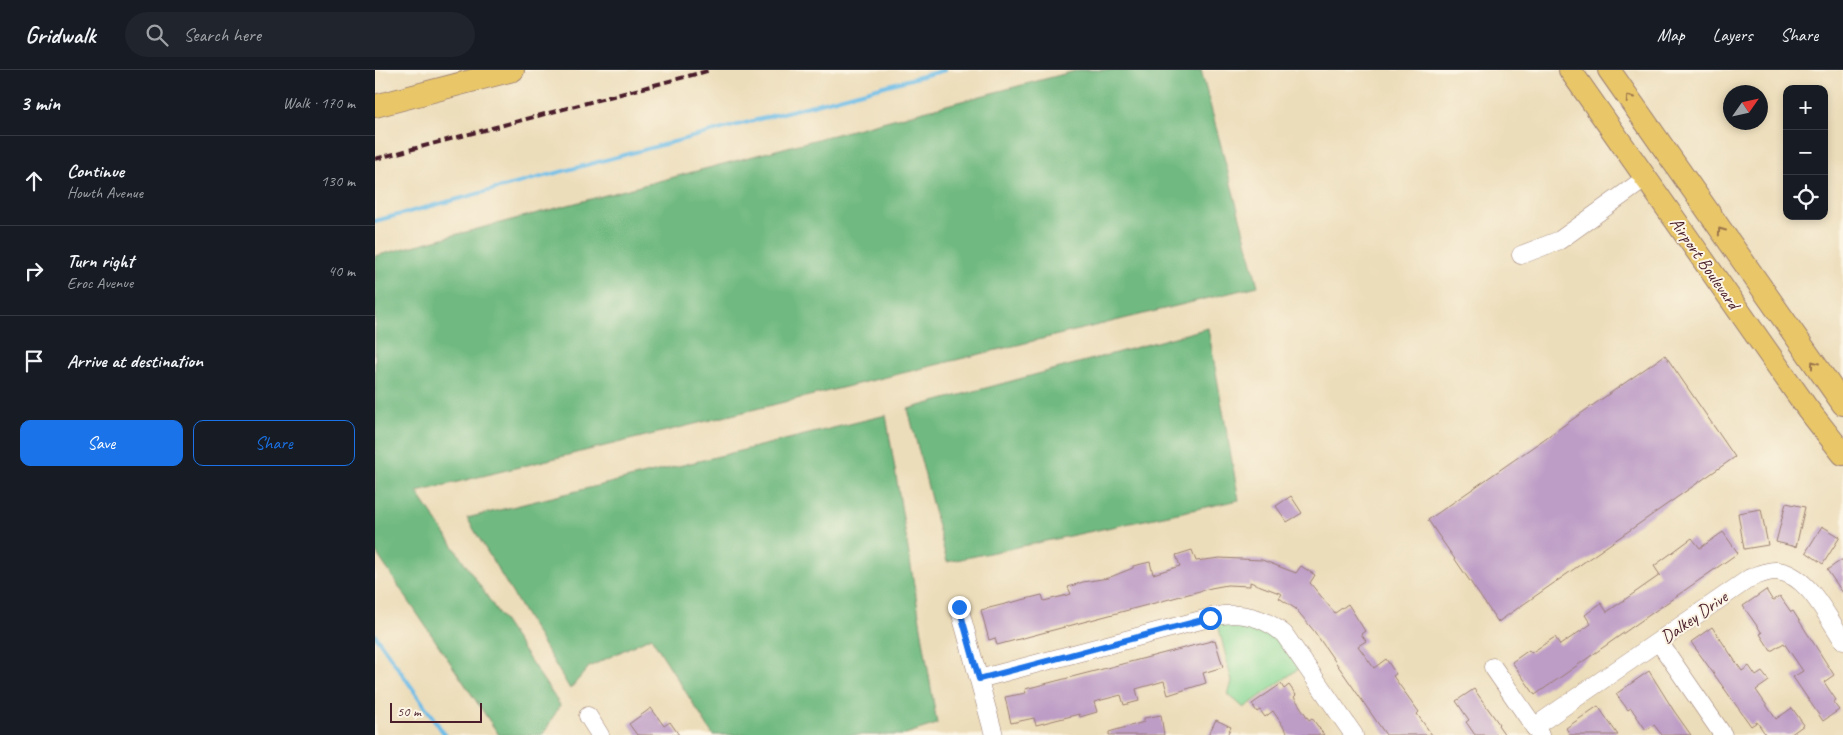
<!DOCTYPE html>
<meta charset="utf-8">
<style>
:root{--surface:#171b24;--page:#20242c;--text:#f1f3f6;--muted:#9ea1a6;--line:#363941;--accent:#1a73e8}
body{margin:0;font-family:Caveat,sans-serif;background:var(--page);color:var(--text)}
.controls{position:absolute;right:15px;top:15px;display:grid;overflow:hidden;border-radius:10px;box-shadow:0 2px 8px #0003}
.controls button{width:45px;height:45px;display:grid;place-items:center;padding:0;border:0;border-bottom:1px solid var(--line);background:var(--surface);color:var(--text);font:25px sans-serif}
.compass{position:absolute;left:1348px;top:15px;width:45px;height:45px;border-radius:50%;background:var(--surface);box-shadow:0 2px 8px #0003;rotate:56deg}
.scale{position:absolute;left:15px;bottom:12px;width:92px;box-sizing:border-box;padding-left:5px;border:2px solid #4a1f2b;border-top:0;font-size:14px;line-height:18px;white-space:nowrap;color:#4a1f2b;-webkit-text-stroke:4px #fcf5e5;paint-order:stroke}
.stop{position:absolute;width:15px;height:15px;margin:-11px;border:4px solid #1a73e8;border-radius:50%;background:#fff}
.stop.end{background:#1a73e8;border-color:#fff;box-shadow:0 1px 5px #0008}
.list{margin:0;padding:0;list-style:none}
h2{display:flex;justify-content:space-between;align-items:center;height:65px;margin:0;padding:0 20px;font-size:21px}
h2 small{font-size:16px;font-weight:400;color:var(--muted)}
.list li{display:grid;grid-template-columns:32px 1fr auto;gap:15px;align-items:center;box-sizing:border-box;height:90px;padding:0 20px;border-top:1px solid var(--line)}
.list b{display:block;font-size:19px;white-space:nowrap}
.list p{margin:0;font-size:16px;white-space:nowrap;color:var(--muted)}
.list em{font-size:16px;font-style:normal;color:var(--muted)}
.actions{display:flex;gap:10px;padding:15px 20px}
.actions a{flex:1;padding:11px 0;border:1px solid var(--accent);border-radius:10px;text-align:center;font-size:18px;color:var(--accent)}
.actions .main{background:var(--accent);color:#fff}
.icon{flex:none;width:28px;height:28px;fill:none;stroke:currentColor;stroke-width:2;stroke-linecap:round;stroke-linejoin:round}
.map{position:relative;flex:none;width:1468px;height:665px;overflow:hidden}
header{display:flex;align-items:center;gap:30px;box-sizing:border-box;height:70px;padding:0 25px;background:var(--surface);border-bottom:1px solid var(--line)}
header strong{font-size:24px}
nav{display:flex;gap:28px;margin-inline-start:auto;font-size:18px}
.search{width:350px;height:45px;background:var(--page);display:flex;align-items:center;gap:12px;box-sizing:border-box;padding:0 18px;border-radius:28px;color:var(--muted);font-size:19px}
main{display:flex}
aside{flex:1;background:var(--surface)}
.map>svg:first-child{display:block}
.green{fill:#8ad998;stroke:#6a7c62}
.forest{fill:#6fb980;stroke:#5c6c56}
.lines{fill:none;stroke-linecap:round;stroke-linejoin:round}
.stream{stroke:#6dbde8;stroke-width:4}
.building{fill:#bd9cc6}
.minor-casing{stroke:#9b7e72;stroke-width:19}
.major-casing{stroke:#9b7e72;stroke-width:24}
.minor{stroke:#fff;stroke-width:18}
.major{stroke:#e9c769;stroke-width:22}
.rail{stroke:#4a1f2b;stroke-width:4;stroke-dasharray:8 4;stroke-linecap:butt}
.oneway{stroke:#9a734a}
.route{stroke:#1a73e8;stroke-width:6}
.labels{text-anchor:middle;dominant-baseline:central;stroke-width:4;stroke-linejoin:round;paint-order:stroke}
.street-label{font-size:18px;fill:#4a1f2b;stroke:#fcf5e5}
</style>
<header>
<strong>Gridwalk</strong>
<div class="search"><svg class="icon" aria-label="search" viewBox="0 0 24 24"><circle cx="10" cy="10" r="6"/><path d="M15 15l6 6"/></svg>Search here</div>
<nav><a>Map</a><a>Layers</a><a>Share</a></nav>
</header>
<main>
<aside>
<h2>3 min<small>Walk · 170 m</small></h2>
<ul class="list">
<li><svg class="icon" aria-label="ahead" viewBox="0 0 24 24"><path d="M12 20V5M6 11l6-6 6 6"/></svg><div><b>Continue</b><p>Howth Avenue</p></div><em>130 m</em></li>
<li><svg class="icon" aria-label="right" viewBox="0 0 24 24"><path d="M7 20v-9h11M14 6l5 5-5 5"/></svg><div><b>Turn right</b><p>Eroc Avenue</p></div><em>40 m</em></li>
<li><svg class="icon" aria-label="arrive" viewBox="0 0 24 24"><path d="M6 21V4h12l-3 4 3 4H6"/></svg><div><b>Arrive at destination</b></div></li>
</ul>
<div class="actions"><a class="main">Save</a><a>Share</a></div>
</aside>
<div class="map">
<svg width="1468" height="665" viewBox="0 0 1468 665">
<rect width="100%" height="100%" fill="#fcf5e5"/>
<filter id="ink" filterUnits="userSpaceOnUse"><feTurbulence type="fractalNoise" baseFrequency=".02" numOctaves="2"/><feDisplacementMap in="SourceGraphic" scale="10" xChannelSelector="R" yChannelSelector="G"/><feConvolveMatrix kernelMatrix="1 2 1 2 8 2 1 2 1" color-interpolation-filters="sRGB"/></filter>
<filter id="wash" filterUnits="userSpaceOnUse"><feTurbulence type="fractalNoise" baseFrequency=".0096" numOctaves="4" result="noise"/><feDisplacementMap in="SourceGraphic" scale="20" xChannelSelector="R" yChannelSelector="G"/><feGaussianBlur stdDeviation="1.12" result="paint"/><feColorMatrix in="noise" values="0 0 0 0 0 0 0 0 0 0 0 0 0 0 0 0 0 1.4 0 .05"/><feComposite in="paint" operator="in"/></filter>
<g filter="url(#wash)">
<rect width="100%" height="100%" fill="#ecddba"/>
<polygon class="green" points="841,546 883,549 930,594 869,638 853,624 857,612"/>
<g class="forest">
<polygon points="704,0 826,0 883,216 42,422 185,635 168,665 124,665 0,481 0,186"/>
<polygon points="833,258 864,430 572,492 533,339"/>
<polygon points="511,345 562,654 527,665 338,665 276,567 214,597 195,619 92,448"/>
</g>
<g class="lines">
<g class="stream">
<polyline points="0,151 570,0"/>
<polyline points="0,565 70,665"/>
</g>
</g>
<g id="blocks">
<g class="building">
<polygon points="1290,285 1360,387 1123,552 1053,450"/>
<polygon points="916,426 927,443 912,452 901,436"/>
<polygon points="1411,433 1430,437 1421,477 1401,472"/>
<polygon points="1386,439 1393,475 1369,479 1363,443"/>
<polygon points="1447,456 1465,467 1448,494 1431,482"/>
<polygon points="1348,462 1363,483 1160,625 1137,592 1154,580 1156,583 1180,567 1185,575 1216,554 1210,545 1226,533 1232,542 1285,505 1279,496 1317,468 1325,478"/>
<polygon points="817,480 821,491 845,488 887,490 921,503 926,496 940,505 935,513 960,543 973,534 990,561 986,564 991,571 983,576 999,598 1011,589 1021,604 1018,606 1044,642 1042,644 1057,665 1011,665 939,561 921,539 904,528 907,524 875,512 875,516 852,515 836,518 622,575 620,568 614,570 606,540 667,525 669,531 696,524 693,517 708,512 733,508 758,498 758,496 775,492 778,504 805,496 801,485"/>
<polygon points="1468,489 1468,523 1452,500"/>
<polygon points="1391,520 1398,531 1405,526 1416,542 1418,541 1459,605 1449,612 1461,630 1458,632 1464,640 1448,651 1418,607 1428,601 1409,573 1396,581 1385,564 1387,563 1368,536"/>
<polygon points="1337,557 1367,601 1374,596 1381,606 1387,602 1394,611 1381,620 1401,649 1417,638 1429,655 1415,665 1391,665 1382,652 1376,656 1316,572"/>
<polygon points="840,570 848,597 828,603 831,613 793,625 789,611 761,619 764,631 749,635 746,625 719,632 722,642 705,647 704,644 661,655 659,648 636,653 630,627 651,623 650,619 662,616"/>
<polygon points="1274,601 1299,641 1316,665 1287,665 1279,655 1271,660 1256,638 1253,640 1241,624"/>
<polygon points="906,614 909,619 914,615 921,625 919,627 934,650 937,648 949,665 914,665 898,641 890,647 885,640 882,642 877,634"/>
<polygon points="1099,619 1124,654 1123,655 1130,665 1100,665 1091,652 1094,650 1081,631"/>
<polygon points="1223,636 1243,665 1195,665 1191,658"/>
<polygon points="276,638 289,656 295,652 304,665 262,665 254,654"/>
<polygon points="786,645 789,665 734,665 734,662 769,652 769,648"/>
<polygon points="841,650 856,657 852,665 833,665"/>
</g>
</g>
</g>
<g filter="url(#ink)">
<use href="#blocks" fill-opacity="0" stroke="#9b7e72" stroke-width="1"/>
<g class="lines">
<g class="minor-casing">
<g id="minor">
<polyline points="1146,185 1185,170 1271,108"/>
<polyline points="584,537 619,665"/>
<polyline points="1284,572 1348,665"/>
<polyline points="1118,597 1165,665"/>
<path d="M604,609L841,546C866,541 890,548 909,564L979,665"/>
<polyline points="213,646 225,665"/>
<path d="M1159,657L1375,508C1384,505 1393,500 1402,501C1433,504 1452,547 1468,570"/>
</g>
</g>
<g class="major-casing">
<g id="major">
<polyline points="1195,0 1432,338 1468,384"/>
<polyline points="1234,0 1468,334"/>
<polyline points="0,36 138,0"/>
</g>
</g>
<use href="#minor" class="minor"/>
<use href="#major" class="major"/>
<polyline class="rail" points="0,89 336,0"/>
</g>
<defs><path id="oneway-chevron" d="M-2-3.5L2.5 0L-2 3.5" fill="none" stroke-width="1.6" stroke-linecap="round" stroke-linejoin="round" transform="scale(1.25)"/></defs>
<g class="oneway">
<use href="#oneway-chevron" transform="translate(1254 28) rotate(-125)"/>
<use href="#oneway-chevron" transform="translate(1346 161) rotate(-125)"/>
<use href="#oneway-chevron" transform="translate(1439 294) rotate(-126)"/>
</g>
</g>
<g class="lines" filter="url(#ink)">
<polyline class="route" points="584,537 604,609 835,548"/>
</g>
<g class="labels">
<g class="street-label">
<text transform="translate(1330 193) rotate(55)">Airport Boulevard</text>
<text transform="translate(1319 547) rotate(-35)">Dalkey Drive</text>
</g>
</g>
</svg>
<div class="controls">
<button>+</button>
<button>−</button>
<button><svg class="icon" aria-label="locate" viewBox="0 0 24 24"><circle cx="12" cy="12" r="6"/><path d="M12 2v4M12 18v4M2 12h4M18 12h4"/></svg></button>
</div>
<svg class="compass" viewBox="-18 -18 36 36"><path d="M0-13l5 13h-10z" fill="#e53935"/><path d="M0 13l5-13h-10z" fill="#9ea1a6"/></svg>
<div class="scale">50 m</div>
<div class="stop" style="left:835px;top:548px"></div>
<div class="stop end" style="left:584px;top:537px"></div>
</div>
</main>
